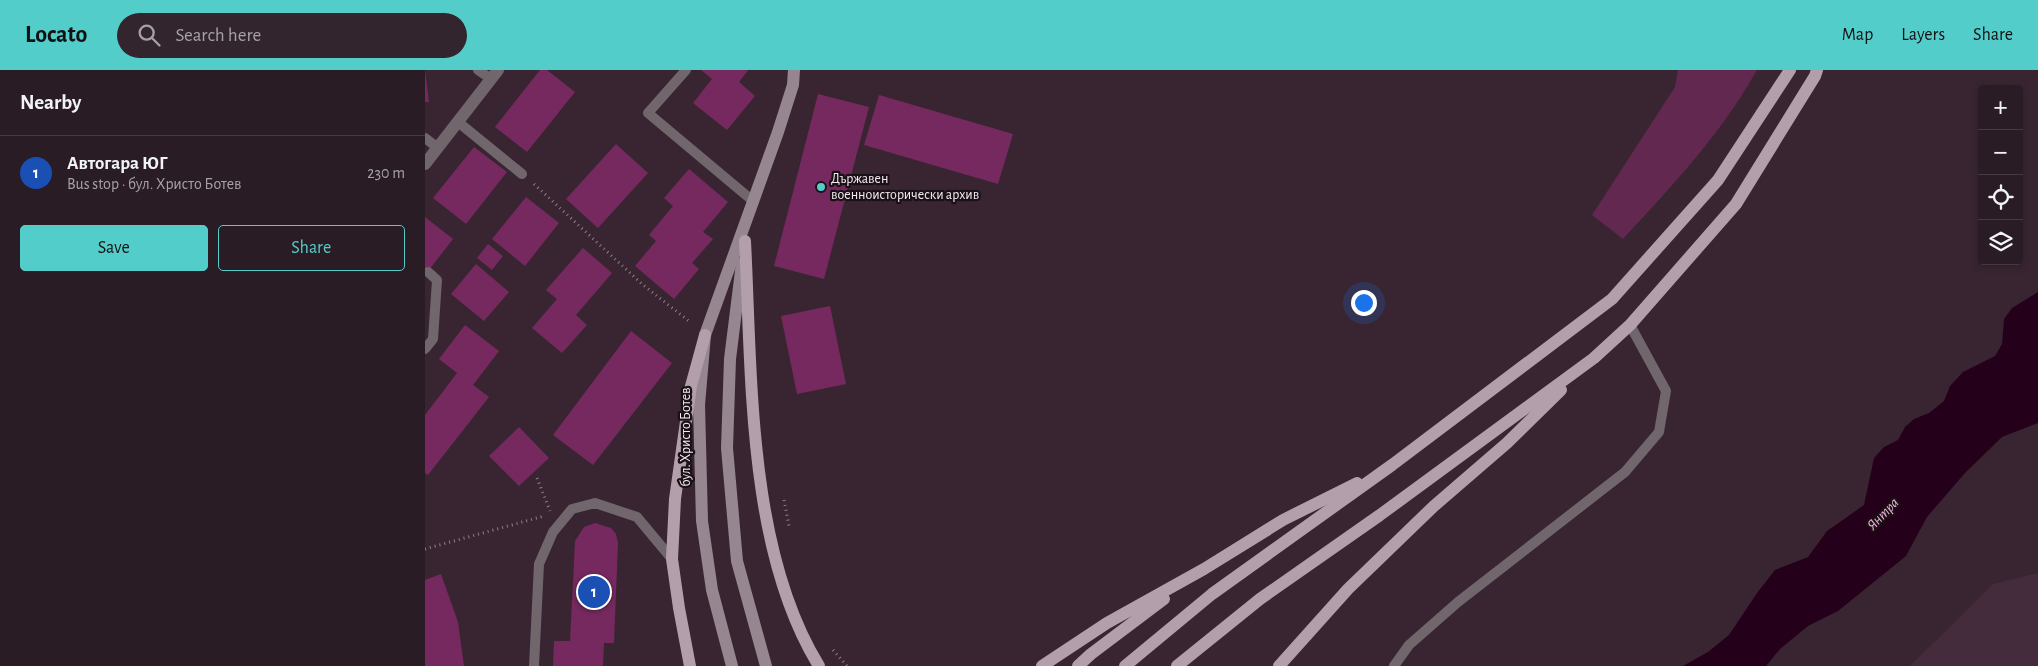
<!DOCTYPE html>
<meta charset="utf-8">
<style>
:root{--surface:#2a1c25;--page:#32252d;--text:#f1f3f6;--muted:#a5a1a7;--line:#463a42;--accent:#53cdc9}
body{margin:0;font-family:"Alegreya Sans",sans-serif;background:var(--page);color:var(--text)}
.controls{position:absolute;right:15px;top:15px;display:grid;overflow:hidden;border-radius:5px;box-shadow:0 2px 8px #0003}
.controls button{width:45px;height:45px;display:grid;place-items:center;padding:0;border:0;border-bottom:1px solid var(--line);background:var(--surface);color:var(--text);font:25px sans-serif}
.you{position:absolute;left:938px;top:232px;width:18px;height:18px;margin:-12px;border:4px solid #fff;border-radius:50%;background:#1a73e8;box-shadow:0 0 0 8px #1a73e833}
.badge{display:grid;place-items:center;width:32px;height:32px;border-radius:50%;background:var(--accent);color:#fff;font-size:16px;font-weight:700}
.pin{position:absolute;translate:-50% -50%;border:2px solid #fff;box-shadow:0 1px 5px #0006}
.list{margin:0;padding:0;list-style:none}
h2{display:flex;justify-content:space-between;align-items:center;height:65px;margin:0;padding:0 20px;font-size:21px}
h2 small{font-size:16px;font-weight:400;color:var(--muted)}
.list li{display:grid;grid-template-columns:32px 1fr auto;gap:15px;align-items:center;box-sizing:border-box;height:75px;padding:0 20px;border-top:1px solid var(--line)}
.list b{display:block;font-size:19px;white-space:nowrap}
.list p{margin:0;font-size:16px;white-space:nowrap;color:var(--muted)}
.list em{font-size:16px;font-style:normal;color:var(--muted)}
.actions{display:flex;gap:10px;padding:15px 20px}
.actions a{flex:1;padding:11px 0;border:1px solid var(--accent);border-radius:5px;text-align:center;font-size:18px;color:var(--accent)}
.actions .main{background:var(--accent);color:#111}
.icon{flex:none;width:28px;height:28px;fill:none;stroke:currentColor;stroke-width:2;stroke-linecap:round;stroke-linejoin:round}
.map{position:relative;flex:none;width:1613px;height:596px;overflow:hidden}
header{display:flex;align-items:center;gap:30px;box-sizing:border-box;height:70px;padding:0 25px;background:var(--accent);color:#111}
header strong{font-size:24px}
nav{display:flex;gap:28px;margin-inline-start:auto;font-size:18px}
.search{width:350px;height:45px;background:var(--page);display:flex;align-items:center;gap:12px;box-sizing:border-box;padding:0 18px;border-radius:28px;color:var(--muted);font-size:19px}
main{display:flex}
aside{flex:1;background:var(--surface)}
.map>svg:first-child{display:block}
.built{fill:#452c3c}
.green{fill:#62284f}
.water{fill:#25001a}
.building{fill:#76295e}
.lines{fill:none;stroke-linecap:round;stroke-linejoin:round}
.path{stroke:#8f7f89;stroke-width:3;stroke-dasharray:1 4;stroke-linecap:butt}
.lane{stroke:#70666b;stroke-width:10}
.street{stroke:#70666b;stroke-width:12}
.secondary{stroke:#96868f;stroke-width:12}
.primary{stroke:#b39fab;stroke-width:12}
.poi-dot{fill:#53cdc9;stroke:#1a1116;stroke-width:2}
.labels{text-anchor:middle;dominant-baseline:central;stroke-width:4.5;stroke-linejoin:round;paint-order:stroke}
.poi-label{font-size:14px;fill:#f7eaf2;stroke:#1a1116;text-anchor:start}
.street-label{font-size:14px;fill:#f7eaf2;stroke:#1a1116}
.water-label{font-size:15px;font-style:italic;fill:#f3b0d9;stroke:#1a1116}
</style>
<header>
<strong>Locato</strong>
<div class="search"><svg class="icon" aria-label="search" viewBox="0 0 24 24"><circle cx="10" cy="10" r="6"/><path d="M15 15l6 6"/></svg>Search here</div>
<nav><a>Map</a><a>Layers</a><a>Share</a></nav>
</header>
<main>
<aside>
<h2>Nearby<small></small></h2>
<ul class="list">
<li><span class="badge" style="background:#1a4fb4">1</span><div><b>Автогара ЮГ</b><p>Bus stop · бул. Христо Ботев</p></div><em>230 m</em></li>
</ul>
<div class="actions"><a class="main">Save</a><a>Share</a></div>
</aside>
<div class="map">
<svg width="1613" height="596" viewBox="0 0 1613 596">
<rect width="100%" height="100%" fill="#382531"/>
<polygon class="built" points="1613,503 1613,596 1485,596 1568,514"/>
<path class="green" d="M1253,0H1332C1296,64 1247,116 1198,169L1167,145L1250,17Z"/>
<polygon class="water" points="1613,222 1613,353 1577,367 1540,403 1502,447 1481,486 1413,541 1383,556 1355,579 1341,596 1258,596 1283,582 1304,565 1332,523 1350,500 1383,487 1402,461 1439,435 1449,388 1459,377 1473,370 1480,357 1489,349 1504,343 1519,331 1525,316 1538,302 1570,286 1577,274 1579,249 1587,238"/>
<g class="building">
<polygon points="0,0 4,32 0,32"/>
<polygon points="115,0 122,0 150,22 102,82 70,57"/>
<polygon points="276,0 323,0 314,12 330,26 302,60 268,33 287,9"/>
<polygon points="393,24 444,37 399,209 349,196"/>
<polygon points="454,25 588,64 573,114 439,75"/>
<polygon points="191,74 223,103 173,158 141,129"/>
<polygon points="49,77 82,102 41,154 8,128"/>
<polygon points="264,99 303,132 278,162 288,169 267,193 274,199 249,229 210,196 231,171 224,165 248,136 239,128"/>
<polygon points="101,127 134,153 100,196 67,169"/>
<polygon points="0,147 28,169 0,205"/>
<polygon points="63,174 78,186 67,200 52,188"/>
<polygon points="158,178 187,203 151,245 162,255 137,283 107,258 132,229 121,220"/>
<polygon points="51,194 84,222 59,251 26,224"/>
<polygon points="405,236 421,314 372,324 356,246"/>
<polygon points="40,255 74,281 48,315 64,327 3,405 0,403 0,345 32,303 14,289"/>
<polygon points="206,261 247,293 168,395 128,365"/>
<polygon points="94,357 124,388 94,416 64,386"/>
<polygon points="170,453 186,458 191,464 193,473 189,573 179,573 178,596 128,596 129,571 145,571 150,471 159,457"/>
<polygon points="16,504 33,552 39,596 0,596 0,510"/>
</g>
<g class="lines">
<g class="path">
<polyline points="109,114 217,214 265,252"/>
<polyline points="112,408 125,441"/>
<polyline points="359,430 364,456"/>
<polyline points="0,479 119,446"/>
<polyline points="408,580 422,596"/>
</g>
<g class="lane">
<polyline points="53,0 66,9"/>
<polyline points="261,0 223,43 328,131"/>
<polyline points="33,52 97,104"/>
<polyline points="0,68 13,78"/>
<polyline points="0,279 8,269 12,210 3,202"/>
<polyline points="109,596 114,494 128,462 147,439 170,433 212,447 247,489"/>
<polyline points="969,596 984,575 1033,532 1200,402 1234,362 1241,321 1205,255"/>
</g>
<polyline class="street" points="0,94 73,0"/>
<g class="secondary">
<polyline points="317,193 305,289 302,378 312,491 341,596"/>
<polyline points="307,596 287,520 277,451 274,335 280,265 353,62 368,15 369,0"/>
</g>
<g class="primary">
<path d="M320,171C327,305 322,479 394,596"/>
<polyline points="265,596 254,538 247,489 250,429 266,316 280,265"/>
<polyline points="617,596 682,553 779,499 858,450 932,413"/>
<polyline points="653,596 666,584 739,529"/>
<polyline points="700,596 787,524 967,395 1187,229 1293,110 1365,0"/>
<polyline points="752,596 835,529 955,445 1169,288 1205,255 1311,134 1390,6 1392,0"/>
<polyline points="854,596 923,519 1009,436 1082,373 1136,320"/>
</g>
</g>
<circle class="poi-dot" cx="396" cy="117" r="5"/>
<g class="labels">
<g class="poi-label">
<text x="406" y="109">Държавен<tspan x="406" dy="16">военноисторически архив</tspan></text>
</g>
<g class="street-label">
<text transform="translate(261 367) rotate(-90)">бул. Христо Ботев</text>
</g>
<g class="water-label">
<text transform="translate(1458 444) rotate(-46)">Янтра</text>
</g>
</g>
</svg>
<div class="controls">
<button>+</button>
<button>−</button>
<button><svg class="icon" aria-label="locate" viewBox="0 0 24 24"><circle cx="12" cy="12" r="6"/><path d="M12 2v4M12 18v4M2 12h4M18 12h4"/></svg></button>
<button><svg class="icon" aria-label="layers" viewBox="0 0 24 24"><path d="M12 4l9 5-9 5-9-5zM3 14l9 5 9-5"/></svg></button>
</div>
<div class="you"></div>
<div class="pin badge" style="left:169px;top:522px;background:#1a4fb4">1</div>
</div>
</main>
